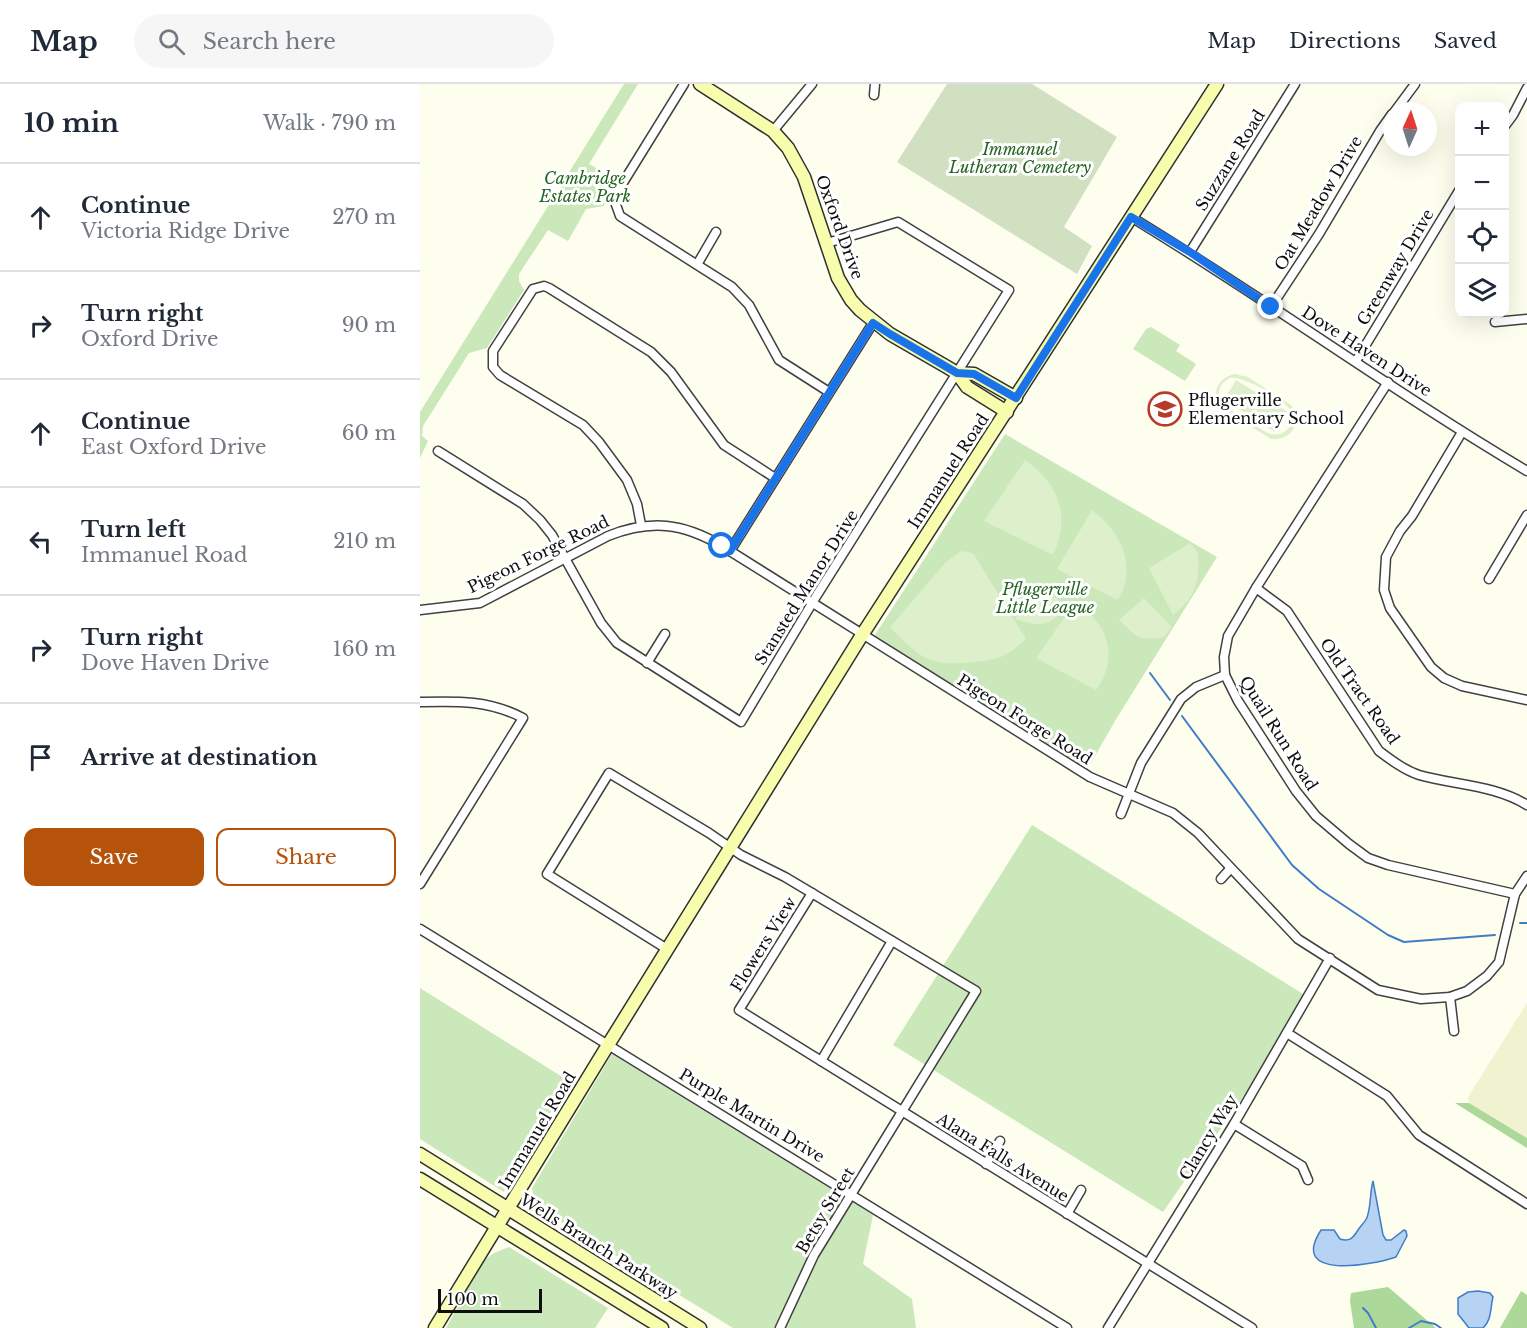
<!DOCTYPE html>
<meta charset="utf-8">
<style>
:root{--surface:#fff;--page:#f6f6f7;--text:#1f2937;--muted:#747a83;--line:#e0e1e3;--accent:#b45309}
body{margin:0;font-family:"Libre Baskerville",serif;background:var(--page);color:var(--text)}
.controls{position:absolute;right:18px;top:18px;display:grid;overflow:hidden;border-radius:12px;box-shadow:0 6px 24px #0002}
.controls button{width:54px;height:54px;display:grid;place-items:center;padding:0;border:0;border-bottom:2px solid var(--line);background:var(--surface);color:var(--text);font:30px sans-serif}
.compass{position:absolute;left:963px;top:18px;width:54px;height:54px;border-radius:50%;background:var(--surface);box-shadow:0 6px 24px #0002;rotate:3deg}
.scale{position:absolute;left:18px;bottom:15px;width:104px;box-sizing:border-box;padding-left:6px;border:3px solid #0e0e0e;border-top:0;font-size:16px;line-height:21px;white-space:nowrap;color:#0e0e0e;-webkit-text-stroke:4px #fff;paint-order:stroke}
.stop{position:absolute;width:18px;height:18px;margin:-14px;border:4px solid #1a73e8;border-radius:50%;background:#fff}
.stop.end{background:#1a73e8;border-color:#fff;box-shadow:0 2px 6px #0008}
.list{margin:0;padding:0;list-style:none}
h2{display:flex;justify-content:space-between;align-items:center;height:78px;margin:0;padding:0 24px;font-size:26px}
h2 small{font-size:20px;font-weight:400;color:var(--muted)}
.list li{display:grid;grid-template-columns:39px 1fr auto;gap:18px;align-items:center;box-sizing:border-box;height:108px;padding:0 24px;border-top:2px solid var(--line)}
.list b{display:block;font-size:22px;white-space:nowrap}
.list p{margin:0;font-size:20px;white-space:nowrap;color:var(--muted)}
.list em{font-size:20px;font-style:normal;color:var(--muted)}
.actions{display:flex;gap:12px;padding:18px 24px}
.actions a{flex:1;padding:14px 0;border:2px solid var(--accent);border-radius:12px;text-align:center;font-size:21px;color:var(--accent)}
.actions .main{background:var(--accent);color:#fff}
.icon{flex:none;width:33px;height:33px;fill:none;stroke:currentColor;stroke-width:2;stroke-linecap:round;stroke-linejoin:round}
.map{position:relative;flex:none;width:1107px;height:1244px;overflow:hidden}
header{display:flex;align-items:center;gap:36px;box-sizing:border-box;height:84px;padding:0 30px;background:var(--surface);border-bottom:2px solid var(--line)}
header strong{font-size:28px}
nav{display:flex;gap:33px;margin-inline-start:auto;font-size:21px}
.search{width:420px;height:54px;background:var(--page);display:flex;align-items:center;gap:15px;box-sizing:border-box;padding:0 21px;border-radius:33px;color:var(--muted);font-size:22px}
main{display:flex}
aside{flex:1;background:var(--surface)}
.map>svg:first-child{display:block}
.farmland{fill:#f1f3d0}
.green{fill:#cae8ba}
.forest{fill:#acd89a}
.cemetery{fill:#d1e0c1}
.pitch{fill:#ddefcb;fill-rule:evenodd}
.water{fill:#b6d3f4;stroke:#407cc8;stroke-width:1.5}
.lines{fill:none;stroke-linecap:round;stroke-linejoin:round}
.stream{stroke:#407cc8;stroke-width:2}
.street-casing{stroke:#414141;stroke-width:11}
.secondary-casing{stroke:#303030;stroke-width:15}
.street{stroke:#fff;stroke-width:8}
.secondary{stroke:#f8fcad;stroke-width:12}
.route{stroke:#1a73e8;stroke-width:8}
.labels{text-anchor:middle;dominant-baseline:central;stroke-width:6;stroke-linejoin:round;paint-order:stroke}
.park-label{font-size:16px;font-style:italic;fill:#246320;stroke:#fff}
.street-label{font-size:16px;fill:#0e0e0e;stroke:#fff}
.poi-label{font-size:16px;fill:#0e0e0e;stroke:#fff;text-anchor:start}
</style>
<header>
<strong>Map</strong>
<div class="search"><svg class="icon" aria-label="search" viewBox="0 0 24 24"><circle cx="10" cy="10" r="6"/><path d="M15 15l6 6"/></svg>Search here</div>
<nav><a>Map</a><a>Directions</a><a>Saved</a></nav>
</header>
<main>
<aside>
<h2>10 min<small>Walk · 790 m</small></h2>
<ul class="list">
<li><svg class="icon" aria-label="ahead" viewBox="0 0 24 24"><path d="M12 20V5M6 11l6-6 6 6"/></svg><div><b>Continue</b><p>Victoria Ridge Drive</p></div><em>270 m</em></li>
<li><svg class="icon" aria-label="right" viewBox="0 0 24 24"><path d="M7 20v-9h11M14 6l5 5-5 5"/></svg><div><b>Turn right</b><p>Oxford Drive</p></div><em>90 m</em></li>
<li><svg class="icon" aria-label="ahead" viewBox="0 0 24 24"><path d="M12 20V5M6 11l6-6 6 6"/></svg><div><b>Continue</b><p>East Oxford Drive</p></div><em>60 m</em></li>
<li><svg class="icon" aria-label="left" viewBox="0 0 24 24"><path d="M17 20v-9H6M10 6l-5 5 5 5"/></svg><div><b>Turn left</b><p>Immanuel Road</p></div><em>210 m</em></li>
<li><svg class="icon" aria-label="right" viewBox="0 0 24 24"><path d="M7 20v-9h11M14 6l5 5-5 5"/></svg><div><b>Turn right</b><p>Dove Haven Drive</p></div><em>160 m</em></li>
<li><svg class="icon" aria-label="arrive" viewBox="0 0 24 24"><path d="M6 21V4h12l-3 4 3 4H6"/></svg><div><b>Arrive at destination</b></div></li>
</ul>
<div class="actions"><a class="main">Save</a><a>Share</a></div>
</aside>
<div class="map">
<svg width="1107" height="1244" viewBox="0 0 1107 1244">
<rect width="100%" height="100%" fill="#fefeef"/>
<polygon class="farmland" points="1107,919 1107,1054 1049,1019 1048,1013"/>
<g class="green">
<polygon points="204,0 218,0 169,80 195,95 187,108 184,122 166,125 148,157 128,146 99,190 99,197 104,206 67,264 49,269 3,342 2,352 8,357 0,374 0,328"/>
<polygon points="731,243 760,261 756,267 776,280 765,297 713,265 726,245"/>
<polygon points="585,350 797,473 695,637 667,686 455,551"/>
<polygon points="612,741 891,915 743,1128 473,961"/>
<polygon points="0,904 149,997 84,1108 0,1055"/>
<polygon points="192,970 453,1131 443,1180 492,1215 496,1244 313,1244 115,1122 112,1104"/>
<polygon points="89,1163 188,1224 175,1244 26,1244 64,1176 74,1169"/>
</g>
<g class="forest">
<polygon points="1035,1019 1049,1019 1107,1054 1107,1064"/>
<polygon points="968,1203 1016,1244 934,1244 930,1217 931,1209"/>
<polygon points="1101,1207 1107,1211 1107,1244 1080,1244"/>
</g>
<polygon class="cemetery" points="527,0 612,0 697,53 644,143 672,162 657,190 477,78"/>
<g class="pitch">
<path d="M815,290L828,293L871,321C883,338 872,357 851,355L800,323C791,309 798,293 815,290ZM810,294C823,292 864,314 870,326C878,341 863,355 848,349C834,341 775,313 810,294Z"/>
<polygon points="816,296 868,328 855,348 804,316"/>
<path d="M605,376C639,399 651,433 633,471L564,437Z"/>
<path d="M672,426C695,444 712,469 705,499C703,506 702,511 697,516L637,485Z"/>
<path d="M770,459L778,469C780,498 776,513 753,531L729,484Z"/>
<path d="M541,467L553,469L606,555C599,561 591,568 583,572C570,578 528,582 514,577C496,572 483,556 470,543L525,479Z"/>
<path d="M619,504L646,520C633,544 619,543 595,535Z"/>
<path d="M724,514L752,543L743,554C717,556 718,554 699,536Z"/>
<path d="M656,517C686,540 701,571 676,606L616,574Z"/>
</g>
<g class="water">
<path d="M953,1097L963,1151L966,1156H971L984,1146L986,1147L987,1152L976,1173C953,1181 868,1197 901,1146H914L920,1155C930,1158 933,1154 938,1146C942,1140 947,1137 948,1130C951,1119 950,1108 953,1097Z"/>
<path d="M1058,1207L1070,1209L1073,1213C1070,1224 1072,1236 1063,1244H1049L1038,1230V1214L1048,1208Z"/>
</g>
<g class="lines">
<g class="stream">
<polyline points="730,589 750,616"/>
<polyline points="762,632 872,781 899,805 968,851 984,858 1075,851"/>
<polyline points="1100,839 1107,839"/>
<polyline points="943,1224 948,1229 956,1244"/>
<polyline points="989,1244 1001,1237 1015,1240 1021,1244"/>
</g>
<g class="street-casing">
<g id="street">
<polyline points="264,0 196,110 195,118 200,132 312,203 329,221 359,276 409,308"/>
<polyline points="454,11 455,0"/>
<polyline points="975,27 995,0"/>
<polyline points="1084,43 1093,31 1107,4"/>
<polyline points="353,47 392,0"/>
<path d="M711,133C845,214 972,307 1107,387"/>
<polyline points="770,168 875,0"/>
<polyline points="278,179 296,148"/>
<polyline points="851,223 899,150 960,47 972,30"/>
<polyline points="1075,238 1107,235"/>
<polyline points="936,277 1040,105"/>
<polyline points="968,298 836,504 808,552 804,573 805,591 818,617 876,707 896,732 929,760 948,774 968,781 1095,810"/>
<polyline points="1042,348 992,432 980,447 966,473 964,506 970,524 1011,583 1024,594 1042,602 1107,616"/>
<polyline points="18,367 103,420 120,436 132,451 181,539 197,559 321,638 397,511 589,206 478,138 407,159"/>
<polyline points="221,441 217,420 207,396 179,358 163,341 80,291 73,283 73,267 113,205 124,202 129,204 231,268 251,288 304,361 355,394"/>
<polyline points="310,467 453,239"/>
<polyline points="1069,495 1107,431"/>
<path d="M836,504L867,527L959,667C971,676 984,686 999,691C1034,701 1075,701 1107,721"/>
<path d="M0,526L60,519L188,452C231,435 263,439 302,462L670,693L753,729L778,749L878,855L958,906L1001,915L1030,913L1047,907L1067,892L1079,878L1095,810L1107,792"/>
<polyline points="227,579 245,550"/>
<path d="M0,618C38,617 69,616 103,634L0,800"/>
<polyline points="701,730 721,679 761,615 776,603 805,591"/>
<polyline points="801,795 810,785"/>
<polyline points="392,809 319,926 832,1244"/>
<polyline points="0,845 647,1244"/>
<polyline points="247,865 127,790 189,689 289,749 321,771 365,793 556,907 394,1171 360,1244"/>
<polyline points="1030,913 1034,947"/>
<polyline points="867,949 967,1012 999,1051 1107,1120"/>
<polyline points="401,977 472,857"/>
<polyline points="814,1040 882,1082 888,1096"/>
<polyline points="566,1080 580,1057"/>
<polyline points="647,1130 661,1106"/>
<polyline points="688,1244 814,1040 910,874"/>
</g>
</g>
<g class="secondary-casing">
<g id="secondary">
<polyline points="280,0 353,47 368,64 384,93 418,194 431,216 440,226 470,250 527,283 537,289 554,290 596,314"/>
<polyline points="537,289 547,303 587,328"/>
<polyline points="0,1070 280,1244"/>
<polyline points="0,1095 242,1244"/>
<polyline points="15,1244 188,961 442,551 797,0"/>
</g>
</g>
<use href="#street" class="street"/>
<use href="#secondary" class="secondary"/>
</g>
<g class="lines">
<polyline class="route" points="302,462 310,467 453,239 470,250 537,289 554,290 596,314 711,133 770,168 851,223"/>
</g>
<defs>
<g id="school-ring" transform="scale(1.725)"><circle r="9.5" fill="#fff" stroke="#b83a2b" stroke-width="1.5"/><path d="M0-5L7-2L0 1L-7-2ZM-4 1L0 2.5L4 1V4Q0 6-4 4Z" fill="#b83a2b"/></g>
</defs>
<g fill-rule="evenodd">
<use href="#school-ring" x="745" y="325"/>
</g>
<g class="labels">
<g class="park-label">
<text x="600" y="65">Immanuel<tspan x="600" dy="18">Lutheran Cemetery</tspan></text>
<text x="165" y="94">Cambridge<tspan x="165" dy="18">Estates Park</tspan></text>
<text x="625" y="505">Pflugerville<tspan x="625" dy="18">Little League</tspan></text>
</g>
<g class="street-label">
<text transform="translate(810 76) rotate(-58)">Suzzane Road</text>
<text transform="translate(898 119) rotate(-59)">Oat Meadow Drive</text>
<text transform="translate(420 143) rotate(70)">Oxford Drive</text>
<text transform="translate(975 183) rotate(-59)">Greenway Drive</text>
<text transform="translate(947 267) rotate(33)">Dove Haven Drive</text>
<text transform="translate(528 387) rotate(-57)">Immanuel Road</text>
<text transform="translate(118 470) rotate(-26)">Pigeon Forge Road</text>
<text transform="translate(386 503) rotate(-58)">Stansted Manor Drive</text>
<text transform="translate(940 607) rotate(55)">Old Tract Road</text>
<text transform="translate(605 635) rotate(32)">Pigeon Forge Road</text>
<text transform="translate(859 649) rotate(58)">Quail Run Road</text>
<text transform="translate(343 860) rotate(-58)">Flowers View</text>
<text transform="translate(332 1031) rotate(31)">Purple Martin Drive</text>
<text transform="translate(117 1046) rotate(-59)">Immanuel Road</text>
<text transform="translate(788 1053) rotate(-59)">Clancy Way</text>
<text transform="translate(583 1073) rotate(32)">Alana Falls Avenue</text>
<text transform="translate(405 1126) rotate(-59)">Betsy Street</text>
<text transform="translate(179 1162) rotate(32)">Wells Branch Parkway</text>
</g>
<g class="poi-label">
<text x="768" y="316">Pflugerville<tspan x="768" dy="18">Elementary School</tspan></text>
</g>
</g>
</svg>
<div class="controls">
<button>+</button>
<button>−</button>
<button><svg class="icon" aria-label="locate" viewBox="0 0 24 24"><circle cx="12" cy="12" r="6"/><path d="M12 2v4M12 18v4M2 12h4M18 12h4"/></svg></button>
<button><svg class="icon" aria-label="layers" viewBox="0 0 24 24"><path d="M12 4l9 5-9 5-9-5zM3 14l9 5 9-5"/></svg></button>
</div>
<svg class="compass" viewBox="-18 -18 36 36"><path d="M0-13l5 13h-10z" fill="#e53935"/><path d="M0 13l5-13h-10z" fill="#747a83"/></svg>
<div class="scale">100 m</div>
<div class="stop" style="left:302px;top:462px"></div>
<div class="stop end" style="left:851px;top:223px"></div>
</div>
</main>
